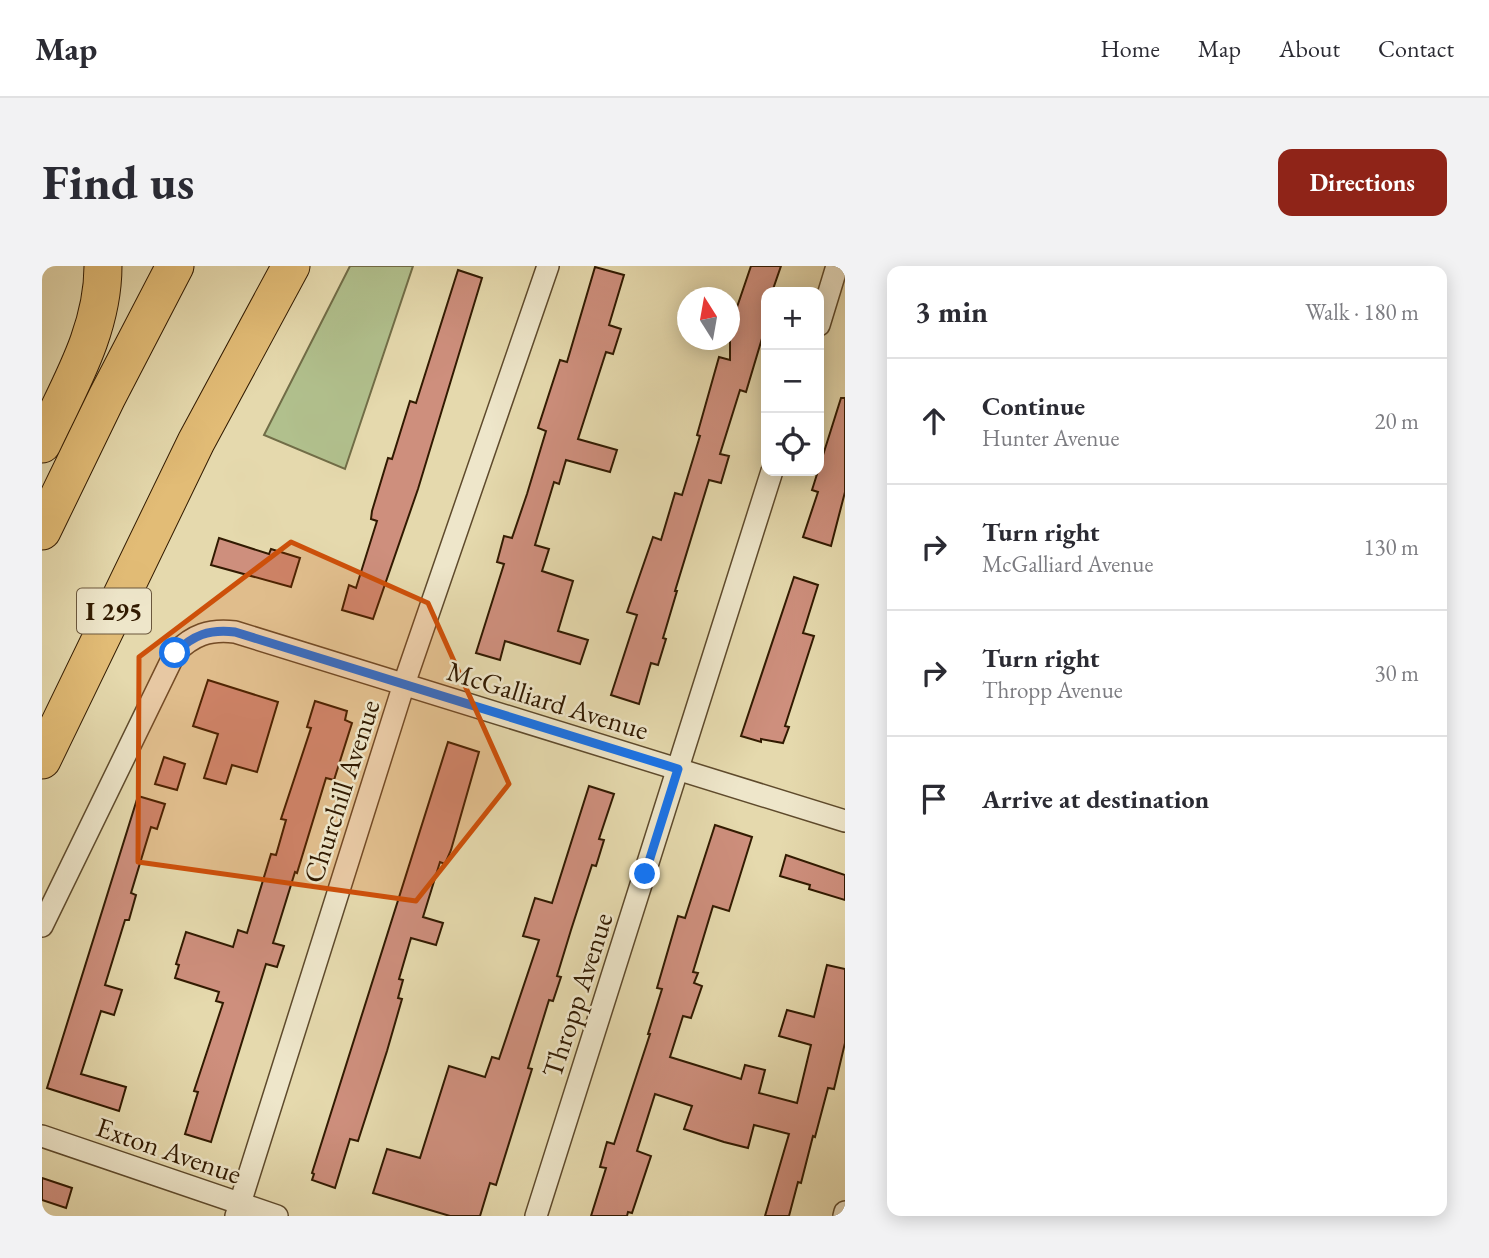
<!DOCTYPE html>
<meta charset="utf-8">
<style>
:root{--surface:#fff;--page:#f2f2f3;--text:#2b2b33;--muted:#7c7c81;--line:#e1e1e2;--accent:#8f2418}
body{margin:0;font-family:"EB Garamond",serif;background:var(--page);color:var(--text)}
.controls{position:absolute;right:21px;top:21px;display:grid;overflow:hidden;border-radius:14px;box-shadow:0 4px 18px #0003}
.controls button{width:63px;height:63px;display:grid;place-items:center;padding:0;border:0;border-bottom:2px solid var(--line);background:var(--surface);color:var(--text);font:35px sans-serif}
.compass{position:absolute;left:635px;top:21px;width:63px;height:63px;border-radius:50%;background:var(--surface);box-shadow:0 4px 18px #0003;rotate:349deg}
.stop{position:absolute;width:21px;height:21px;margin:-16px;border:5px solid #1a73e8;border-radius:50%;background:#fff}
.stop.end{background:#1a73e8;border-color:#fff;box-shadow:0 2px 7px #0008}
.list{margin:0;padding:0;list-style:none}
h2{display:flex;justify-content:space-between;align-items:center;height:91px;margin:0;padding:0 28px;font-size:30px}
h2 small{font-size:23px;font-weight:400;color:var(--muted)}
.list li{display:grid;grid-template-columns:46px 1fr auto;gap:21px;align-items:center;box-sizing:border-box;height:126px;padding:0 28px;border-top:2px solid var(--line)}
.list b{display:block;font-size:26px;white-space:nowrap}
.list p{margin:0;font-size:23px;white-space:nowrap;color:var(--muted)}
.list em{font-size:23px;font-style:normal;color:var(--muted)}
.icon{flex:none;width:38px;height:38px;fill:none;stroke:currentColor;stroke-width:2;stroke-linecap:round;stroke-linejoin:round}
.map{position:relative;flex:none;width:803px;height:950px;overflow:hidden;border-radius:14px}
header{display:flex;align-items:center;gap:42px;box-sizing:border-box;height:98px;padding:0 35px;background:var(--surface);border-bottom:2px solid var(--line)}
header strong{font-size:33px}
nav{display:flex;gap:38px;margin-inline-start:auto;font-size:24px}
.intro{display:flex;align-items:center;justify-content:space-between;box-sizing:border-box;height:168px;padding:0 42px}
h1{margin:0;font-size:49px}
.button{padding:18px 32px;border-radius:14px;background:var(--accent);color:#fff;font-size:24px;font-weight:700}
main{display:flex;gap:42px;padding:0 42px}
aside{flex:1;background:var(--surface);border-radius:14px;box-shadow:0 4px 18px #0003}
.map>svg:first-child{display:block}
.green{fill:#b1c08d;stroke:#716d47;stroke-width:2}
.building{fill:#ce8f7d;stroke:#311a01;stroke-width:2}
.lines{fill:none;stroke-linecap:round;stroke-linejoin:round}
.street-casing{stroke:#5e4a2c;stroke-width:24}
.highway-casing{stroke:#311a01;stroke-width:39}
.street{stroke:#eee6ca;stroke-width:21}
.highway{stroke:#e2bc76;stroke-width:37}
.route{stroke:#1a73e8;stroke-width:9}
.marked{fill:#cd500a;fill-opacity:0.2;stroke:#cd500a;stroke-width:5;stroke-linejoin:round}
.labels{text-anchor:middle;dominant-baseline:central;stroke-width:5;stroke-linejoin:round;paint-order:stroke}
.shield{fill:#eee6ca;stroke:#6a573d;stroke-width:2}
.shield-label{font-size:26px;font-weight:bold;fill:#311a01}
.street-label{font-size:28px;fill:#311a01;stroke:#eee6ca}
</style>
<header>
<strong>Map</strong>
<nav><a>Home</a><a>Map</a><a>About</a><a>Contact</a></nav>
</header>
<div class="intro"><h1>Find us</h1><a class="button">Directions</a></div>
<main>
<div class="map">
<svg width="803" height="950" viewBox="0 0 803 950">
<rect width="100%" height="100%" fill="#e5d9ad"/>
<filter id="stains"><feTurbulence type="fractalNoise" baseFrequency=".00286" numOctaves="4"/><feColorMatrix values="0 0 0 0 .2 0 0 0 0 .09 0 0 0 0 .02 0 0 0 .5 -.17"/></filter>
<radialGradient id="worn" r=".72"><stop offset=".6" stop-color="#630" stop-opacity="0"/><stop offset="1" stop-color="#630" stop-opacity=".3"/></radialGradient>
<polygon class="green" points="308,0 371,0 303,203 222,169"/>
<g class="building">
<polygon points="709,0 739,0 730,26 724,26 724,59 704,126 698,124 678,188 687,190 679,217 667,214 633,325 635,325 621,372 624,373 616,399 609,397 597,438 569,429 595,349 585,346 611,271 619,274 633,227 640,229 658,170 655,169 677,91 688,94 688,42 694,44"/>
<polygon points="553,1 582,9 567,59 579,63 571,88 564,86 536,173 575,184 568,206 524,194 517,218 512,216 493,279 507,283 500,305 531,315 516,365 546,374 538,398 463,375 458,394 434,387 462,298 455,296 462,270 470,272 485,228 504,165 496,162 518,94 525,96"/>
<polygon points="416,4 440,12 376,223 331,353 300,344 307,319 314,322 335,255 329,253 330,245 346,192 350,193 368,135 374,137"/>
<polygon points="799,132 803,132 803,226 789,280 761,271 776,226 770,224"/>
<polygon points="177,272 227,288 229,283 258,292 249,321 169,299"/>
<polygon points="752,311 776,319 761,367 772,370 743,460 747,461 741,477 719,473 719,476 699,470"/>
<polygon points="166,414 236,436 215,506 190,499 184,518 162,512 176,468 151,460"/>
<polygon points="273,435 305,445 303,454 310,457 292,514 284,512 255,607 253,606 231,677 242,680 235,701 224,698 169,876 143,868 156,826 152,825 181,737 174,735 177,726 133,712 137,699 134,698 144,666 191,681 196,664 205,667 229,588 234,589 244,554 239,553 269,462 265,461"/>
<polygon points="406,476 437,486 409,584 403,598 398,596 381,651 401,657 394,679 369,672 357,713 361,714 356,732 360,733 345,785 316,875 308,873 293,922 270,914 272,908 270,907"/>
<polygon points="122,491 143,498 135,524 113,518"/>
<polygon points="547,520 572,528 557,573 562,574 554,600 550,599 529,664 515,710 519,711 511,735 507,734 486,802 490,803 454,919 448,917 438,950 408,950 331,927 345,883 378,892 407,800 443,811 450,791 457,793 497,674 481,670 493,632 510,637"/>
<polygon points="96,530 123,538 115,563 109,561 89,627 94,629 87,654 83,654 63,719 80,724 72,749 59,745 39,808 84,821 77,845 5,822"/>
<polygon points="673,559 710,571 687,645 671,640 651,706 656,707 652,717 660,720 649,752 641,750 628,791 699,813 703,799 723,804 717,827 755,837 769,779 737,770 745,744 772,751 785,699 803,703 803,777 792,823 786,822 773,871 771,870 759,917 756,916 747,950 723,950 747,868 712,859 706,882 682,876 642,863 650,840 613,828 595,885 609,890 590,947 586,946 585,950 549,950 564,902 558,901 565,876 572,878 608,768 606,768 620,723 615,722 636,650 643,652"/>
<polygon points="744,589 803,609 803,634 767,623 768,619 738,610"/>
<polygon points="0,912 30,922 24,942 0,934"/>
</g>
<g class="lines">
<g class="street-casing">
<g id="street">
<polyline points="777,59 795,0"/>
<path d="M0,660L133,387C151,369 167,363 193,366L803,555"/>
<polyline points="0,870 235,950"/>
<polyline points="194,950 362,418 506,0"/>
<polyline points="494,950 730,205"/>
<polyline points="802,950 803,946"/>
</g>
</g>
<g class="highway-casing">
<g id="highway">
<path d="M0,178C27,120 61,65 61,0"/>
<polyline points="0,265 65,131 133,0"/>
<polyline points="0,494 154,176 249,0"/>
</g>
</g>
<use href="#street" class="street"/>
<use href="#highway" class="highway"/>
</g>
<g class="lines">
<path class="route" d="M133,387C151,369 167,363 193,366L636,503L603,608"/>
</g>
<path class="marked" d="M249,276L386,337L467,518L374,635L96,596L97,391Z"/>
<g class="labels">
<rect class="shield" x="35" y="322.5" width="74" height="45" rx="5"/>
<g class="shield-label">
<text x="72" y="345">I 295</text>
</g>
<g class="street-label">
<text transform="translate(506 434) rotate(17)">McGalliard Avenue</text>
<text transform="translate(299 525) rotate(-72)">Churchill Avenue</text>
<text transform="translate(535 729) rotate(-72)">Thropp Avenue</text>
<text transform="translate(127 884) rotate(19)">Exton Avenue</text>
</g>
</g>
<rect width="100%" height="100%" filter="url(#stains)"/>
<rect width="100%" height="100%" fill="url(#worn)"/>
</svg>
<div class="controls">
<button>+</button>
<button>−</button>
<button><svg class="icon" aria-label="locate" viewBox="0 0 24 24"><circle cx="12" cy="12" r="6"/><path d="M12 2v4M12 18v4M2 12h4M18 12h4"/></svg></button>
</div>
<svg class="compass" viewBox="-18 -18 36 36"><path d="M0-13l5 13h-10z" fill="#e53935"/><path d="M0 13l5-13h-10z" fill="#7c7c81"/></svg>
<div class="stop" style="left:133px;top:387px"></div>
<div class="stop end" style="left:603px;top:608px"></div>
</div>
<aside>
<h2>3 min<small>Walk · 180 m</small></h2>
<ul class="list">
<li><svg class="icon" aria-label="ahead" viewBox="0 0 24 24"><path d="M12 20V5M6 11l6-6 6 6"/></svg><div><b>Continue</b><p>Hunter Avenue</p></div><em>20 m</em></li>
<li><svg class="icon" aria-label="right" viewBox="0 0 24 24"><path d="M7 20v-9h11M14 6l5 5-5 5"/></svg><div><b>Turn right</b><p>McGalliard Avenue</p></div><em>130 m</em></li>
<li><svg class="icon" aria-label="right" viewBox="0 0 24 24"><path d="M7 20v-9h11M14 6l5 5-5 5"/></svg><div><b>Turn right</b><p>Thropp Avenue</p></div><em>30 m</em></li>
<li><svg class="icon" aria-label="arrive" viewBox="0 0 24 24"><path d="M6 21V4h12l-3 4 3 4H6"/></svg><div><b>Arrive at destination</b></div></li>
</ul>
</aside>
</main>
